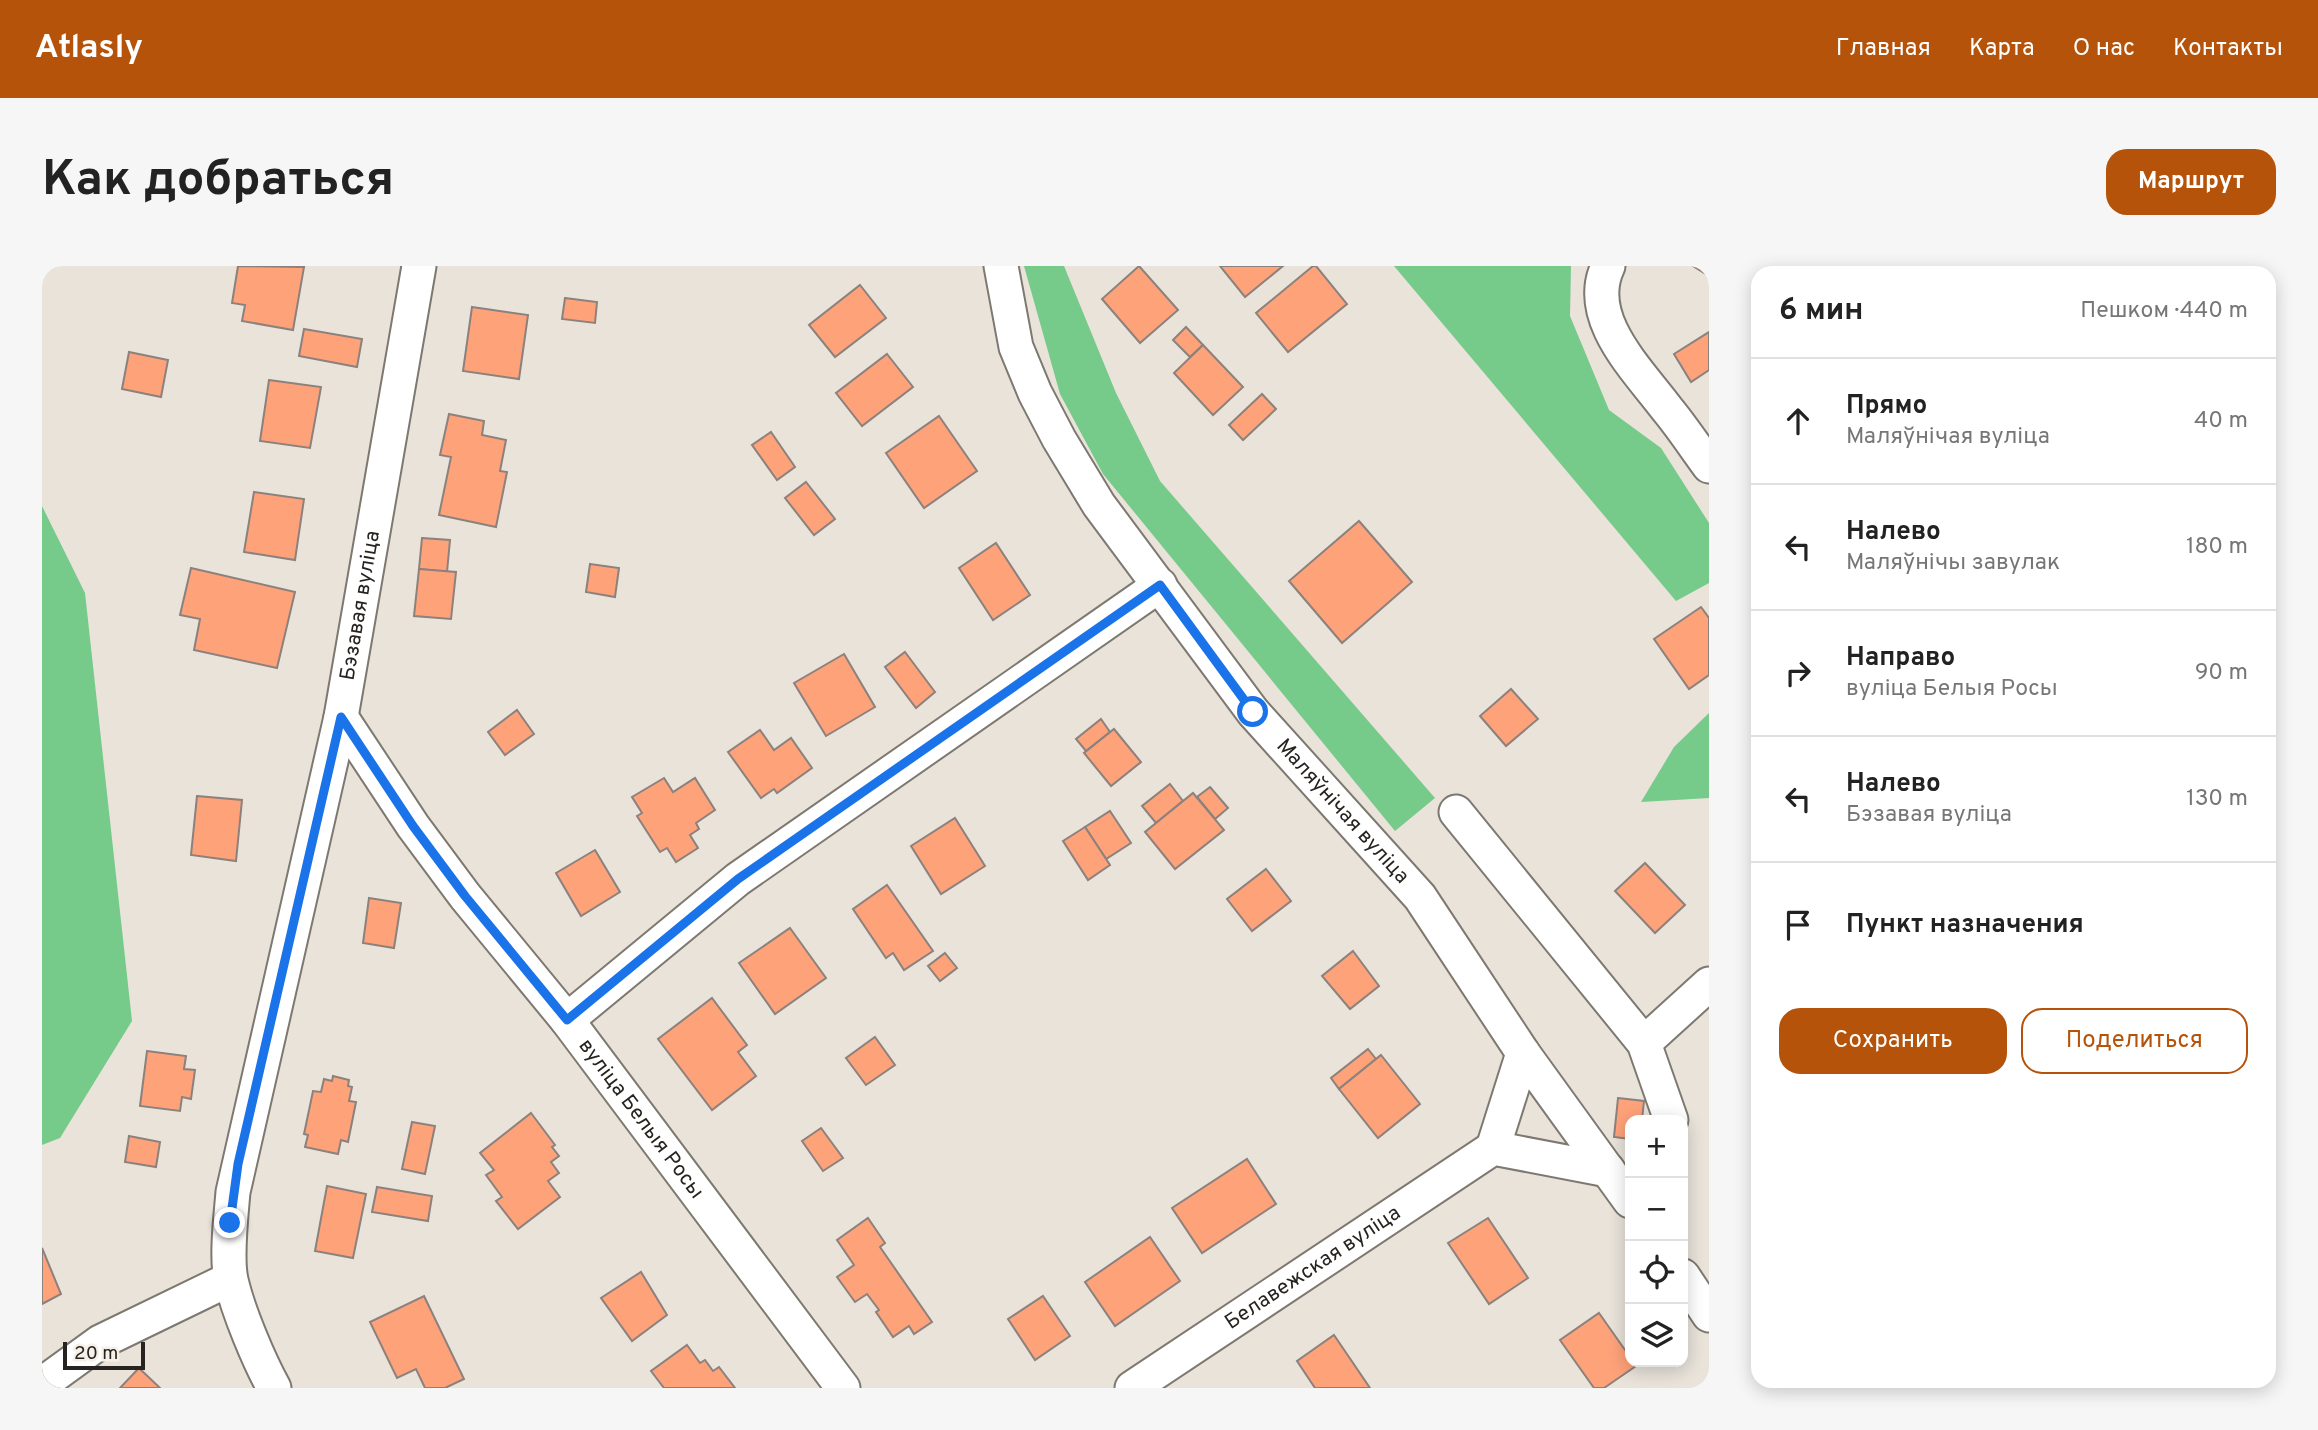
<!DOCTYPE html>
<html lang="ru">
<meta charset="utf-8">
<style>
:root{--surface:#fff;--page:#f6f6f6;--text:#222;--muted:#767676;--line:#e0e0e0;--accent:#b45309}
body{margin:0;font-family:Overpass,sans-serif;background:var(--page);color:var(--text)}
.controls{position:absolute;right:21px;bottom:21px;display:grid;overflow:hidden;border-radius:14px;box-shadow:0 4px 18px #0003}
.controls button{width:63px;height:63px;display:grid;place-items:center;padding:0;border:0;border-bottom:2px solid var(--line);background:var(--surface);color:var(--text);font:35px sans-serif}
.scale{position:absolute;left:21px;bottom:18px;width:82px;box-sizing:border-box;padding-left:7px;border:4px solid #262320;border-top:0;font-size:19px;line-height:24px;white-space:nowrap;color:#262320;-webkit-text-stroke:5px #f6f0e7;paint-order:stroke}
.stop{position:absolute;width:21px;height:21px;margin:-16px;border:5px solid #1a73e8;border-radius:50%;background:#fff}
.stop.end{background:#1a73e8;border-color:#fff;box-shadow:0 2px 7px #0008}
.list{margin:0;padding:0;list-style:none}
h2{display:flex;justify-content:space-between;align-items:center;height:91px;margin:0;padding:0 28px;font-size:30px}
h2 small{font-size:23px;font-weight:400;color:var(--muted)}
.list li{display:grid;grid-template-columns:46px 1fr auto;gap:21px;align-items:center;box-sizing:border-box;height:126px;padding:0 28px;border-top:2px solid var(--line)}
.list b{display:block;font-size:26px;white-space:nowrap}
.list p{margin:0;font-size:23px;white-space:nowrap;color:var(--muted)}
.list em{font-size:23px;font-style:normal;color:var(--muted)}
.actions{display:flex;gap:14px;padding:21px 28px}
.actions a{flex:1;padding:16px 0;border:2px solid var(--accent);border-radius:21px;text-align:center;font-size:24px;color:var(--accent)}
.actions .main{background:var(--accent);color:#fff}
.icon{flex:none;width:38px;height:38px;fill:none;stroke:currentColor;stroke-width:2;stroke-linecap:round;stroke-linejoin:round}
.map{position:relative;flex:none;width:1667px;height:1122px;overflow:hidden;border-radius:21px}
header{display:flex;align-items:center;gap:42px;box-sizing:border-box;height:98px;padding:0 35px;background:var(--accent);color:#fff}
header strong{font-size:33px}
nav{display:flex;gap:38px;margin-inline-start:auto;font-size:24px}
.intro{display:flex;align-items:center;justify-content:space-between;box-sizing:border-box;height:168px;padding:0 42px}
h1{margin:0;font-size:49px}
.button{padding:18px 32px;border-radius:21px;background:var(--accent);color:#fff;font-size:24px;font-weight:700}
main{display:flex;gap:42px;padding:0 42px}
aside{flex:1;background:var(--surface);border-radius:21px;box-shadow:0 4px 18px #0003}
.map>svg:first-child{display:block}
.forest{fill:#76ca8a}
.building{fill:#fea27a;stroke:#8c817d;stroke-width:2}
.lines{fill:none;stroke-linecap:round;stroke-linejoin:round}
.minor-casing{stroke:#7d7870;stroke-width:37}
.minor{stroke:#fff;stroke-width:33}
.route{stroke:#1a73e8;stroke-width:9}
.labels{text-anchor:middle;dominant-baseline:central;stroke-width:6;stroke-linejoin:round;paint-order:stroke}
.street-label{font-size:21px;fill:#262320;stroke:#f6f0e7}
</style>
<header>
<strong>Atlasly</strong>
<nav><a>Главная</a><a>Карта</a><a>О нас</a><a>Контакты</a></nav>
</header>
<div class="intro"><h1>Как добраться</h1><a class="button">Маршрут</a></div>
<main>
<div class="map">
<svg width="1667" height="1122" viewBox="0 0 1667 1122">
<rect width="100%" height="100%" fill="#e9e3da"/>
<g class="forest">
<polygon points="982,0 1022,0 1074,127 1118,215 1393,532 1353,565 1061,208 1018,128"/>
<polygon points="1352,0 1529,0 1528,50 1567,144 1619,182 1667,257 1667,317 1634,335"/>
<polygon points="0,240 43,327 90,755 18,872 0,879"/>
<polygon points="1667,447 1667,532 1599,536 1632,481"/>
</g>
<g class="building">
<polygon points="196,0 262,1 251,64 200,55 203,39 190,37"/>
<polygon points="1097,0 1136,44 1098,77 1060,33"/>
<polygon points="1178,0 1241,0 1203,31"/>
<polygon points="1271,0 1274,0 1305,38 1246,86 1214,47"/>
<polygon points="1651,0 1667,0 1667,10"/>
<polygon points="818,19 844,52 793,91 767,59"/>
<polygon points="523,32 555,36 553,57 520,53"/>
<polygon points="430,41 486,49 477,113 421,105"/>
<polygon points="1144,61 1161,79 1148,91 1131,74"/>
<polygon points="262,63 320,73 315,101 257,90"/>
<polygon points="1667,66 1667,104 1649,116 1632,88"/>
<polygon points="1161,79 1201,121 1171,149 1132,107"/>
<polygon points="87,86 126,94 119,131 80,123"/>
<polygon points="845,88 871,121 820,160 794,127"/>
<polygon points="227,114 279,121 268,182 218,175"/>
<polygon points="1220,128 1234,143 1201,174 1187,159"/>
<polygon points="407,148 442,155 440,169 464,174 458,205 465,206 454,261 397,249 409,191 398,189"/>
<polygon points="897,150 935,205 882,242 844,187"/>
<polygon points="729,166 753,201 735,214 710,179"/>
<polygon points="764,216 793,253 772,269 743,232"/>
<polygon points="212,226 262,233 253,294 202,286"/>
<polygon points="1317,255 1370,316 1300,377 1247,315"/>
<polygon points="380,272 408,274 405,306 377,303"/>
<polygon points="954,277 988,329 951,354 917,302"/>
<polygon points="548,298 577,302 573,331 544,326"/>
<polygon points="149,302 253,326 235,402 152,384 158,353 138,349"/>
<polygon points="377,303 414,306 409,353 372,350"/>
<polygon points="1659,341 1667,352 1667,409 1647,423 1612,373"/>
<polygon points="863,386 893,426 874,442 843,401"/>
<polygon points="802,388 833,441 784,470 752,417"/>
<polygon points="1469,423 1496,453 1464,480 1438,450"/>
<polygon points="475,444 492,468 463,489 446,466"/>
<polygon points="1059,453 1068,466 1044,485 1034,473"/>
<polygon points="1072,463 1099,496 1069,520 1042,487"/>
<polygon points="718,464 732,484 749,472 770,502 735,527 732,523 719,532 686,486"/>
<polygon points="622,512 631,526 653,512 673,544 654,557 657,563 648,569 656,582 634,596 625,582 618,586 595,550 600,547 590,531"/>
<polygon points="1128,518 1141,535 1114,557 1100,540"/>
<polygon points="1168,521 1186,542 1173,553 1155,531"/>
<polygon points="1151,527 1182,564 1133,603 1103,566"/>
<polygon points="155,530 200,534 194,595 149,589"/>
<polygon points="1068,545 1089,577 1064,593 1043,561"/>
<polygon points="913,552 943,600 899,628 869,580"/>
<polygon points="1043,561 1068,599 1046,614 1021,575"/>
<polygon points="553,584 578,626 539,650 514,607"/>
<polygon points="1603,597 1643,639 1613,667 1573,625"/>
<polygon points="1224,603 1249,635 1210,665 1185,633"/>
<polygon points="845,619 891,685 862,704 851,687 844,692 811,643"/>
<polygon points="327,632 359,637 352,682 321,677"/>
<polygon points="748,662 784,712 733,748 697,697"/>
<polygon points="1311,685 1337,720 1308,743 1280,710"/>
<polygon points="903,687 915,702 898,715 886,700"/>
<polygon points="670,732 705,779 696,786 714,810 670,844 616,773"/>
<polygon points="833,771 853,799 824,819 804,792"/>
<polygon points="1326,783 1334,793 1297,823 1289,812"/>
<polygon points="105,785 144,790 142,803 153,804 149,833 140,831 138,845 98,840"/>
<polygon points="1339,789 1378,838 1336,872 1297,823"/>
<polygon points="291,810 307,814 306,820 310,821 307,835 314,836 306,876 299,874 296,888 263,881 266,869 262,868 271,825 279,826 282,813 290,815"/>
<polygon points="1576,832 1602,835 1600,854 1588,854 1588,873 1572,871"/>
<polygon points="489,847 513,879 510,881 517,890 509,896 517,907 506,915 518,931 476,963 454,935 460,931 444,909 452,904 438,887"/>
<polygon points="370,856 393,860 383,908 360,903"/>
<polygon points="779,862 801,892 781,905 760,875"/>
<polygon points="87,870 118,876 114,901 83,896"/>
<polygon points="1205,893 1234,938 1160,987 1130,942"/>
<polygon points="285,920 324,928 311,992 273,985"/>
<polygon points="335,921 390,930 386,955 330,946"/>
<polygon points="826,952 843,977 838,981 890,1056 872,1068 867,1060 851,1071 834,1046 837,1044 825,1028 813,1036 795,1011 812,999 795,974"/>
<polygon points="1446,952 1486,1012 1447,1038 1406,977"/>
<polygon points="1108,971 1138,1015 1073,1060 1043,1016"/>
<polygon points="0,982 19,1028 0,1038"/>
<polygon points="599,1006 625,1049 590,1075 559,1032"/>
<polygon points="382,1030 422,1113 403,1122 383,1122 374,1103 355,1112 328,1056"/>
<polygon points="1001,1030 1028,1070 993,1094 966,1053"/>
<polygon points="1557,1047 1588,1091 1588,1096 1594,1100 1562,1122 1552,1122 1518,1074"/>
<polygon points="1292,1069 1328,1122 1273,1122 1255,1095"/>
<polygon points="645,1079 658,1097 663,1094 671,1105 677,1101 693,1122 622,1122 609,1105"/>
<polygon points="97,1102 118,1122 78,1122"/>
</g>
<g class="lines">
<g class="minor-casing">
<g id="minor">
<path id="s1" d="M959,0L974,81L993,127L1017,173L1057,239L1211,446L1378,631L1481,787L1588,935"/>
<path d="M1566,0C1541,52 1596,104 1625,143C1640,161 1653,181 1667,200"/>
<path id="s2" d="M299,451L371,560L423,630L525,754L801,1122"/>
<polyline points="1414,546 1602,777 1629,854"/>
<polyline points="525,754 696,613 1118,319"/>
<polyline points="1602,777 1667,718"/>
<polyline points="1451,882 1481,787"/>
<polyline points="1641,1010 1667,1049"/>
<polyline points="0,1118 58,1076 188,1013"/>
<path id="s3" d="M232,1122C217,1095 196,1045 189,1014C184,991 189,950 191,926L299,451L377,0"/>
<path id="s4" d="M1090,1122L1451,882L1566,904"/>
</g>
</g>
<use href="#minor" class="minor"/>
</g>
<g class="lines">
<polyline class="route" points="188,957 196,898 299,451 371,560 423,630 525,754 696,613 1118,319 1211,446"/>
</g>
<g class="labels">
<g class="street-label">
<text stroke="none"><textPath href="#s3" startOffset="805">Бэзавая вуліца</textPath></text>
<text stroke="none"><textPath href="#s1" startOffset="653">Маляўнічая вуліца</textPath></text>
<text stroke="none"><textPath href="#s2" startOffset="502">вуліца Белыя Росы</textPath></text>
<text stroke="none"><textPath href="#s4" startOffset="217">Белавежская вуліца</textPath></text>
</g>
</g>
</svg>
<div class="controls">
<button>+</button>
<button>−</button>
<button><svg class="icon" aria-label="locate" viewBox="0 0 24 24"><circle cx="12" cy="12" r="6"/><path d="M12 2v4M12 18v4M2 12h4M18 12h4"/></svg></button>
<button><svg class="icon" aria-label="layers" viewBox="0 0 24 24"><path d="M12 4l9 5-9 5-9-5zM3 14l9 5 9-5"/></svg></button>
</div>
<div class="scale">20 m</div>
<div class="stop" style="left:1211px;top:446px"></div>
<div class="stop end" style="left:188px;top:957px"></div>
</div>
<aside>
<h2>6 мин<small>Пешком · 440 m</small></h2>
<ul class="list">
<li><svg class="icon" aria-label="ahead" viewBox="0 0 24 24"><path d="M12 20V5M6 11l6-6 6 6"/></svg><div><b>Прямо</b><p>Маляўнічая вуліца</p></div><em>40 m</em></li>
<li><svg class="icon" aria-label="left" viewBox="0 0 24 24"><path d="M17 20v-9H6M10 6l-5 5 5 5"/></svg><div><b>Налево</b><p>Маляўнічы завулак</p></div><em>180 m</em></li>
<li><svg class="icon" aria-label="right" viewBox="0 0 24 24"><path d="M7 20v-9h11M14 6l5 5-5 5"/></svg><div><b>Направо</b><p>вуліца Белыя Росы</p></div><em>90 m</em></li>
<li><svg class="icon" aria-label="left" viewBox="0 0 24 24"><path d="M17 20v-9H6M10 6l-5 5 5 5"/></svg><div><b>Налево</b><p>Бэзавая вуліца</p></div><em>130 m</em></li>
<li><svg class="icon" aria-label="arrive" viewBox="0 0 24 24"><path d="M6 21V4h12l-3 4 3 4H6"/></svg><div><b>Пункт назначения</b></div></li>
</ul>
<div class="actions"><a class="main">Сохранить</a><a>Поделиться</a></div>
</aside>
</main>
